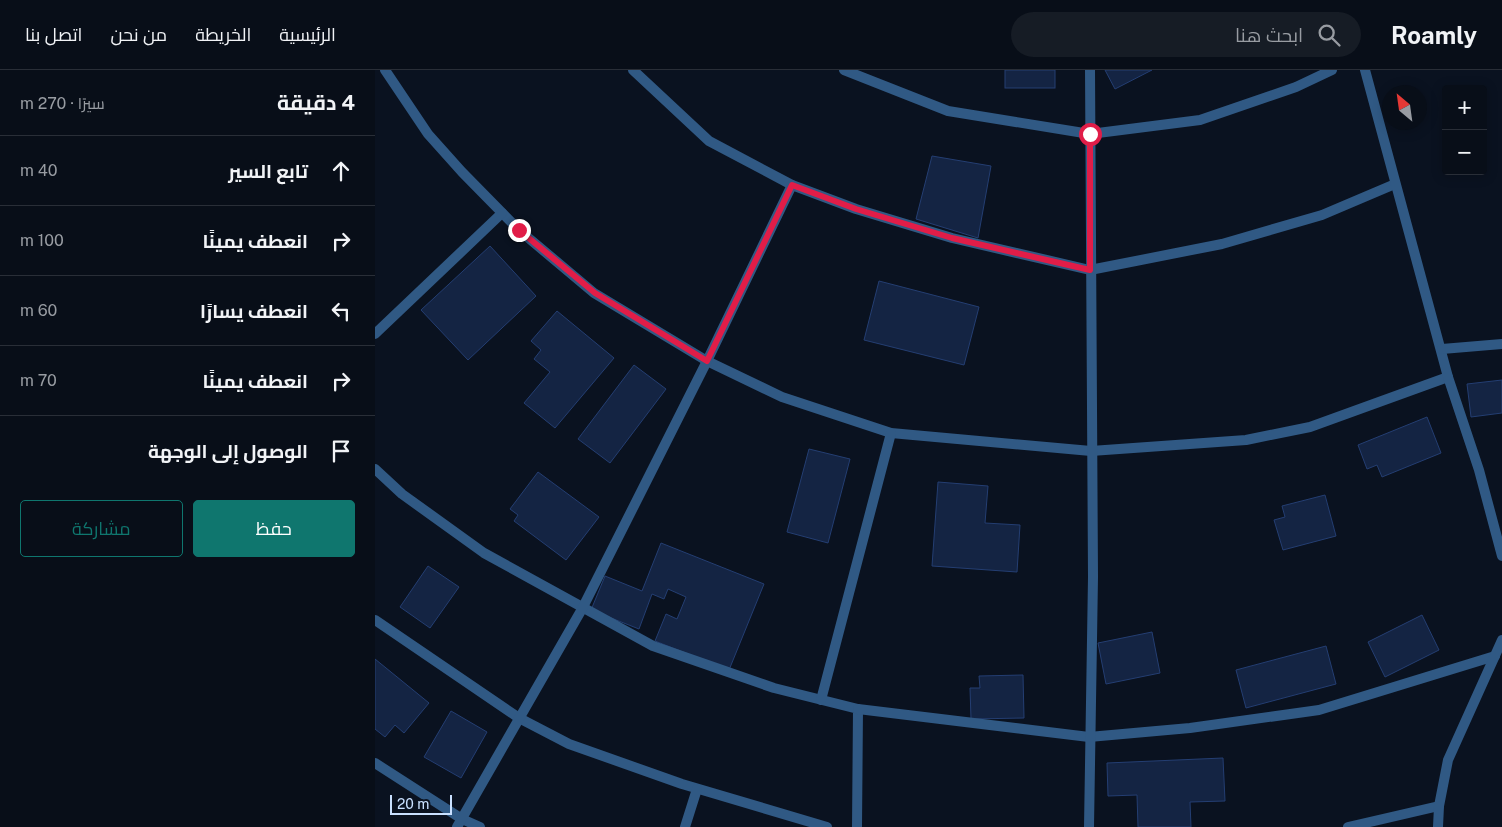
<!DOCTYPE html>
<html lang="ar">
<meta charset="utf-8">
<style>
:root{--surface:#080e18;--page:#161c25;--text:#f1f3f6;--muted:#989ca2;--line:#292e37;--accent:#0f766e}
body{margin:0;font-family:"Public Sans",Cairo,sans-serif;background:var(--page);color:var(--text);direction:rtl}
.controls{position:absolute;right:15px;top:15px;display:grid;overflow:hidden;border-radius:5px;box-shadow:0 2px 12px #0003}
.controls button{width:45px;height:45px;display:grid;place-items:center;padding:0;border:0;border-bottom:1px solid var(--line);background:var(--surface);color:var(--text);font:25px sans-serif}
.compass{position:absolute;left:1007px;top:15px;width:45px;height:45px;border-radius:50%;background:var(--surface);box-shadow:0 2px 12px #0003;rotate:331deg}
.scale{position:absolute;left:15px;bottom:12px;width:62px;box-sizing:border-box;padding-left:5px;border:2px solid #c9e0ff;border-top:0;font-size:14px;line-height:18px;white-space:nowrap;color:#c9e0ff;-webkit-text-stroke:4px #0a1220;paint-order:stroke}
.stop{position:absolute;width:15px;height:15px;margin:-11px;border:4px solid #e11d48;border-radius:50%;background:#fff}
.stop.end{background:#e11d48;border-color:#fff;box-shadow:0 1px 5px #0008}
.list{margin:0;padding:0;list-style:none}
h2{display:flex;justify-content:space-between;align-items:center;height:65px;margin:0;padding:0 20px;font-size:21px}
h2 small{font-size:16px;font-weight:400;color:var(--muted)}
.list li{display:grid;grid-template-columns:32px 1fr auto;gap:15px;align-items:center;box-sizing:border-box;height:70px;padding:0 20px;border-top:1px solid var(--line)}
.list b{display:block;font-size:19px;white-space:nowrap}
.list em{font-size:16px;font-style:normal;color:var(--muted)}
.actions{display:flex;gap:10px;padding:15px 20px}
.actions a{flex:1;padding:11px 0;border:1px solid var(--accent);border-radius:5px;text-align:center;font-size:18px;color:var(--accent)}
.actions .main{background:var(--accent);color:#fff}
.icon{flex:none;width:28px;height:28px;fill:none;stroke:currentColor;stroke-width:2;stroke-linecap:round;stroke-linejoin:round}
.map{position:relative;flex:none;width:1127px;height:757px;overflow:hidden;direction:ltr}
header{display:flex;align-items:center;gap:30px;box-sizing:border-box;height:70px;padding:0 25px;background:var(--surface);border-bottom:1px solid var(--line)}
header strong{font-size:24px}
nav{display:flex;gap:28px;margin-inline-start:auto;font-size:18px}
.search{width:350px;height:45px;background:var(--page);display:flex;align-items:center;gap:12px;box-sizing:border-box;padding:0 18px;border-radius:28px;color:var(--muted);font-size:19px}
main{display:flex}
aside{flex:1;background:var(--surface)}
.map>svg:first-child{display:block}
.building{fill:#142443;stroke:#243e72}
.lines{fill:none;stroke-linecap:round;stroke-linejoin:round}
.minor{stroke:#305984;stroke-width:10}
.route{stroke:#e11d48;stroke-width:6}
</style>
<header>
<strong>Roamly</strong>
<div class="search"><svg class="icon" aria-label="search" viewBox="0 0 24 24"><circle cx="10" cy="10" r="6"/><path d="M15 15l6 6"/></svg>ابحث هنا</div>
<nav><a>الرئيسية</a><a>الخريطة</a><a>من نحن</a><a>اتصل بنا</a></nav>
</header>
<main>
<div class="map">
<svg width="1127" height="757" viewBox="0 0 1127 757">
<rect width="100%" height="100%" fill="#0a1220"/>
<g class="building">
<rect x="630" y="0" width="50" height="18"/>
<polygon points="730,0 777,0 740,19"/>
<polygon points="557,86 616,96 603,168 541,149"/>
<polygon points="115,176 161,226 93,290 46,240"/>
<polygon points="504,211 604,237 589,295 489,270"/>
<polygon points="182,241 239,288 180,358 149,333 175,302 159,289 166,280 156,271"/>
<polygon points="259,295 291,319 235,393 203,369"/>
<polygon points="1127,310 1127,343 1096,347 1092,314"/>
<polygon points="1052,347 1066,383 1007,407 1002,395 992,399 983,375"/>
<polygon points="434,379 475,389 453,473 412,462"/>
<polygon points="163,402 224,447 191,490 139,451 143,445 135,439"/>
<polygon points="563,412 613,416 610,453 645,455 642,502 557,496"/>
<polygon points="950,425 961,466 908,480 899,450 910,447 907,436"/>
<polygon points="286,473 389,514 354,600 280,571 291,544 302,549 311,527 293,519 289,529 277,524 264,559 216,540 230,506 267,521"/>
<polygon points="53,496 84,517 55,558 25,537"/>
<polygon points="1047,545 1064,580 1010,607 993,572"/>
<polygon points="777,562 785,603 731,614 723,573"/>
<polygon points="951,576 961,614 871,638 861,600"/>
<polygon points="0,589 54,633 29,663 20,655 10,667 0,659"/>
<polygon points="648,605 649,648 596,649 595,618 605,618 604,606"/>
<polygon points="76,641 112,662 86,708 49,687"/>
<polygon points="848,688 850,731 815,732 816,757 763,757 762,725 733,726 732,693"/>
</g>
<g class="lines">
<g class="minor">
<polyline points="10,0 53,64 87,102 144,160 219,223 332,291 407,327 516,363 716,381 871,370 935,357 1073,307"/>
<polyline points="258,0 334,71 417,115 481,139 577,168 715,200 847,174 947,145 1020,114"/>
<polyline points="469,0 573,41 715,64 825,50 921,17 957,0"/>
<polyline points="990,0 1073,307 1104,400 1127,486"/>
<polyline points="0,264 127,143"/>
<polyline points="1067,279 1127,274"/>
<polyline points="0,399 27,424 109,483 278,576 399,618 483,639 482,757"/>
<polyline points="0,550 144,648 194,674 307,714 452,757"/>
<polyline points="446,630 516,363"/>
<polyline points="483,639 714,667 815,658 944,640 1120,586"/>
<polyline points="0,693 87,749 105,757"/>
<polyline points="82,757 207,539 332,291 417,115"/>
<polyline points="310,757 322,719"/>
<polyline points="714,757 718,507 715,0"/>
<polyline points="973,757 1064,736"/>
<polyline points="1063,757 1064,736 1073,690 1127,570"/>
</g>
</g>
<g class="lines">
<polyline class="route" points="144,160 220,223 332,291 417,115 481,139 577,168 715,200 715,64"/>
</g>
</svg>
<div class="controls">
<button>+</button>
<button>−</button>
</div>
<svg class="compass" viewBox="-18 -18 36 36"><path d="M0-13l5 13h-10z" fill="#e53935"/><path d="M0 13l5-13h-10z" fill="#989ca2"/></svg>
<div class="scale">20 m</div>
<div class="stop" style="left:715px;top:64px"></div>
<div class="stop end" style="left:144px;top:160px"></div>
</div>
<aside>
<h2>4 دقيقة<small>سيرًا · 270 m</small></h2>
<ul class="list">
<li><svg class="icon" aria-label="ahead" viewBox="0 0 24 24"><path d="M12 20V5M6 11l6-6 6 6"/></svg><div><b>تابع السير</b></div><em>40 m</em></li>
<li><svg class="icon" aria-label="right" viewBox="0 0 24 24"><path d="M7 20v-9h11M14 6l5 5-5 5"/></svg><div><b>انعطف يمينًا</b></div><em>100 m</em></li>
<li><svg class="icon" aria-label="left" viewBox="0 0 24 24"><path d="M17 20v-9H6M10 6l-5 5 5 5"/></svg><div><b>انعطف يسارًا</b></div><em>60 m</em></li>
<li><svg class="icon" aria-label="right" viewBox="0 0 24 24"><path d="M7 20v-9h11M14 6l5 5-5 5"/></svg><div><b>انعطف يمينًا</b></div><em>70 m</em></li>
<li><svg class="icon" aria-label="arrive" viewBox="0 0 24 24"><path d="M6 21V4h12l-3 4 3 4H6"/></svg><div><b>الوصول إلى الوجهة</b></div></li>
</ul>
<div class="actions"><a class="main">حفظ</a><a>مشاركة</a></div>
</aside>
</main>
